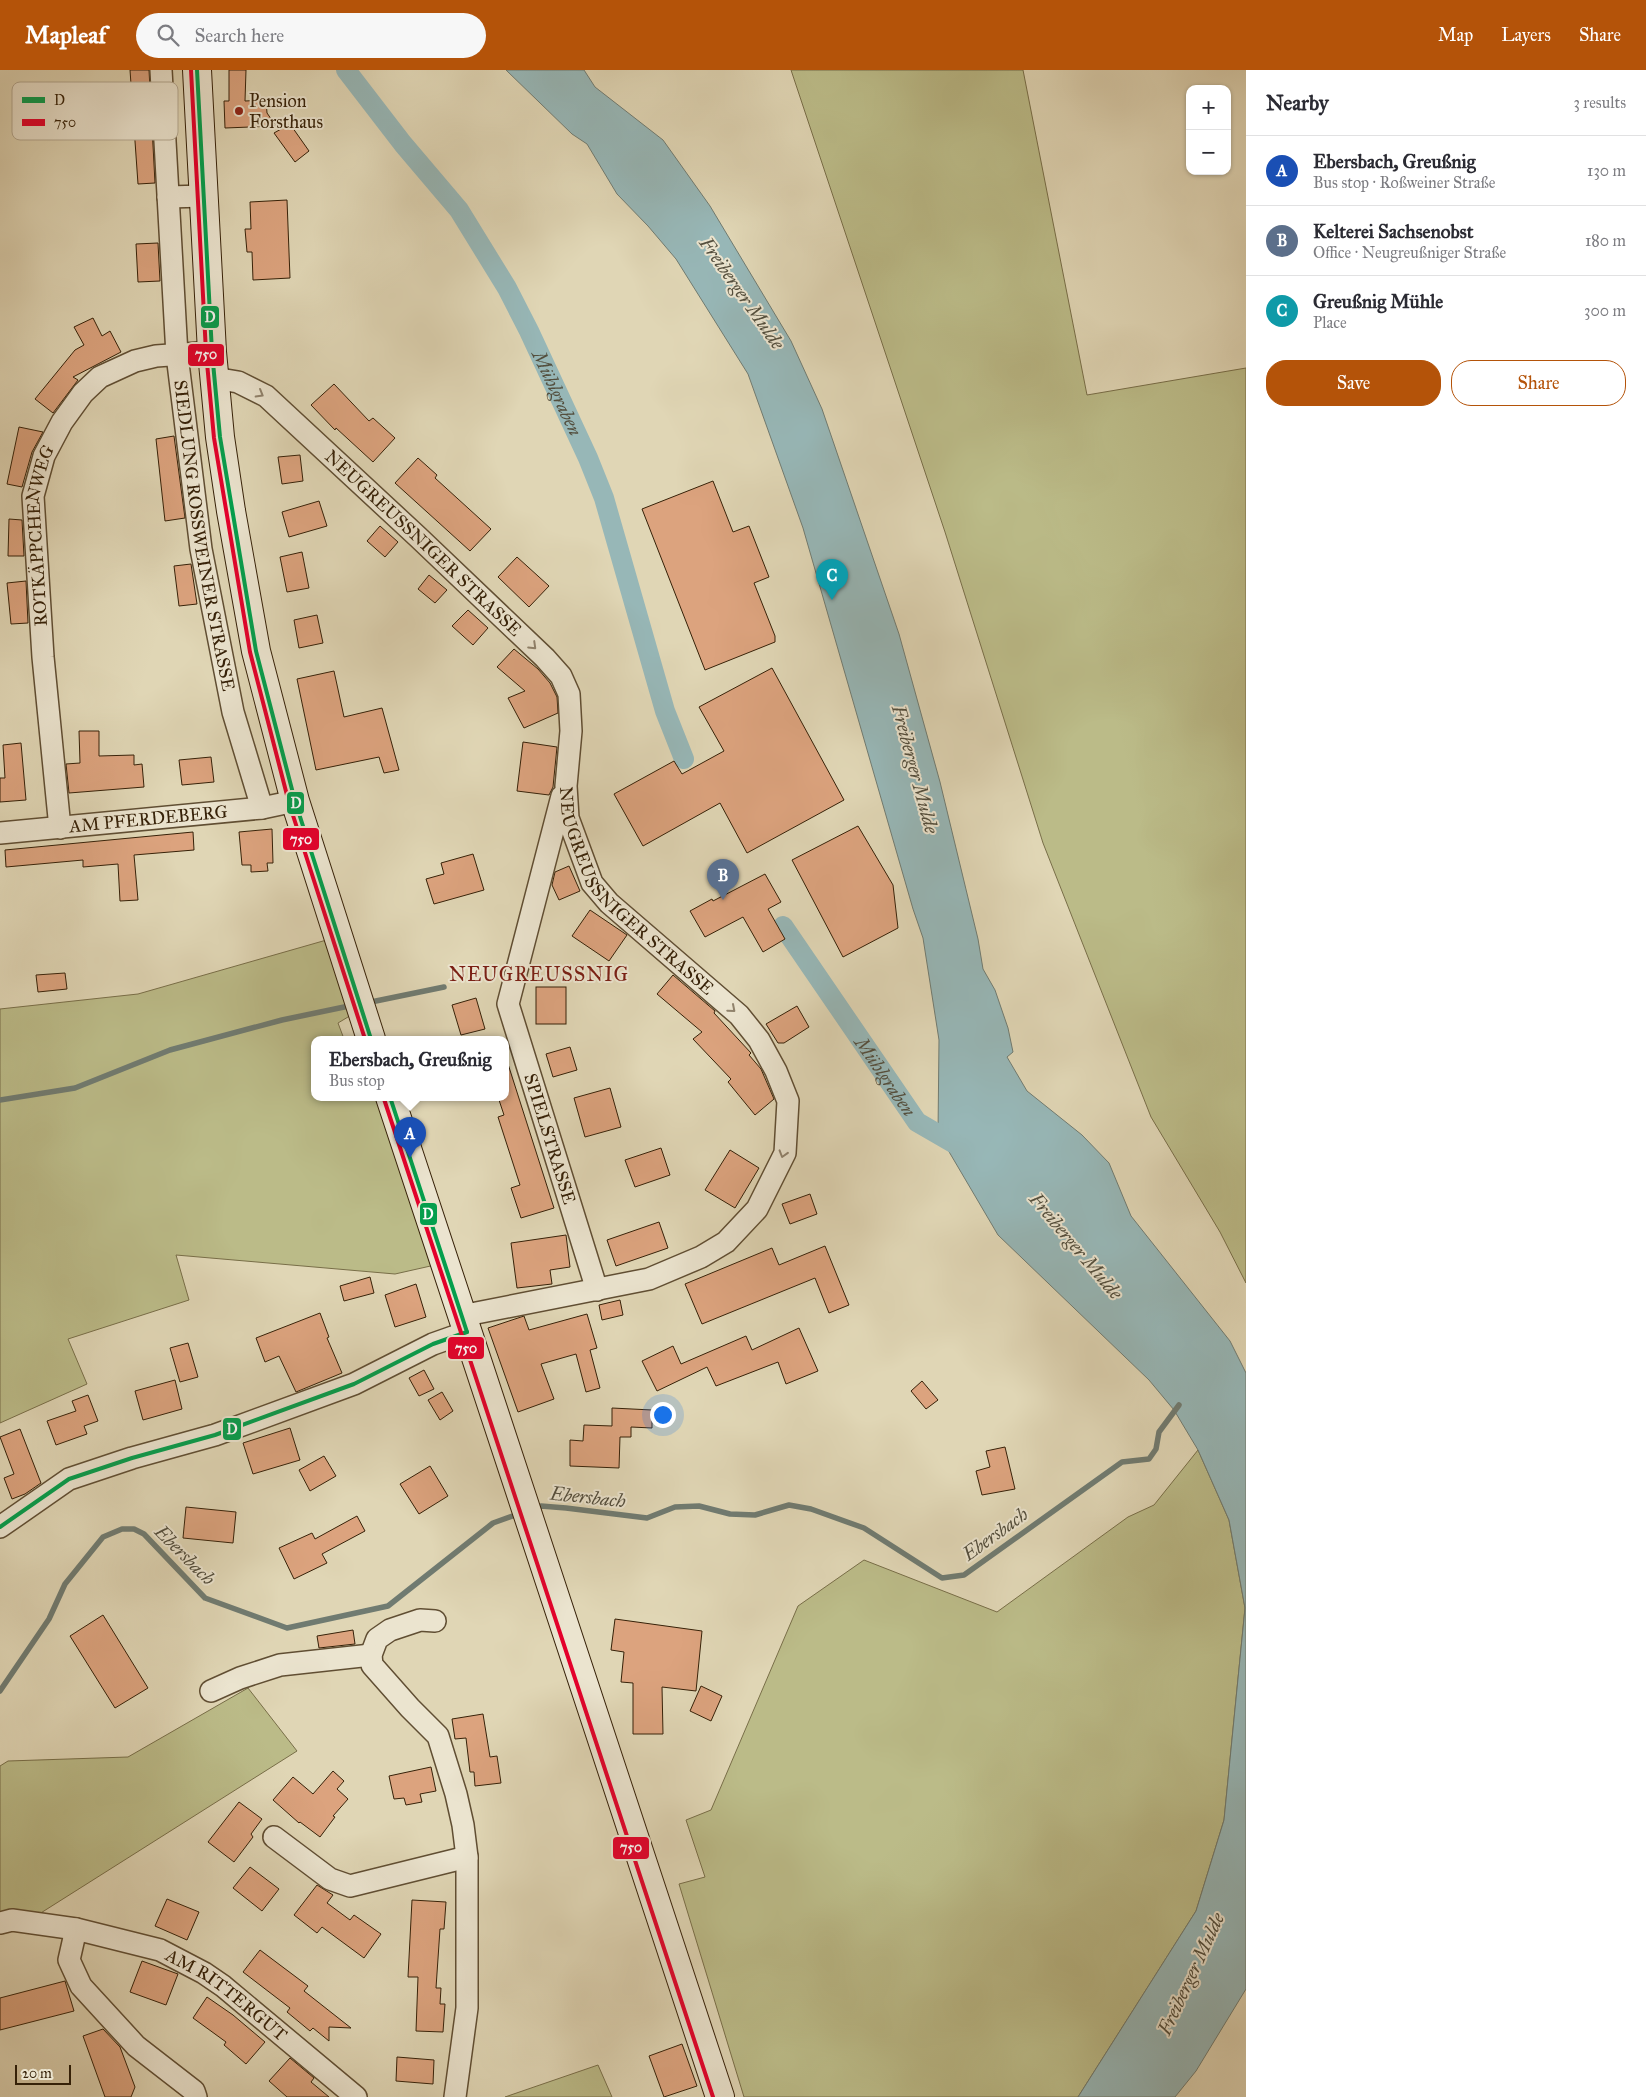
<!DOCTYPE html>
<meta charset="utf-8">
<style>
:root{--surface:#fff;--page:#f7f7f7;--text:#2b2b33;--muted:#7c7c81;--line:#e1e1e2;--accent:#b45309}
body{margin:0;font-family:"IM FELL Great Primer",serif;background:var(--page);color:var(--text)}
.controls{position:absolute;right:15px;top:15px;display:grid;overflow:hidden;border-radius:10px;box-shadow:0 1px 4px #0004}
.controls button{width:45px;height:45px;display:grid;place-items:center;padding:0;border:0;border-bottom:1px solid var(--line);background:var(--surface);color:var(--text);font:25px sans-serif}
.scale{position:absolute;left:15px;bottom:12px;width:56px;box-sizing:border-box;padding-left:5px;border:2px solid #362108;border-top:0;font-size:14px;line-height:18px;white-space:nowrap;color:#362108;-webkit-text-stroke:4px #ebe4cf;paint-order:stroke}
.you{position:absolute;left:662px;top:1344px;width:18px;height:18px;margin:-12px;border:4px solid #fff;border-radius:50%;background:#1a73e8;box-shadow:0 0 0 8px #1a73e833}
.badge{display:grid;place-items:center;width:32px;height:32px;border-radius:50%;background:var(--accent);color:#fff;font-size:16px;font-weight:700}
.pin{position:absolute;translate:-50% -41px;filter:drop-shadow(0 1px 2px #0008)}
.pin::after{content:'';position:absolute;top:26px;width:18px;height:15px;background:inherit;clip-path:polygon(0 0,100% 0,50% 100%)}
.popup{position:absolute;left:311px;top:966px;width:198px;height:65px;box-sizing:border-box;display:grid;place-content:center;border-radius:10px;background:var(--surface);filter:drop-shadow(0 1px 4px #0005);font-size:16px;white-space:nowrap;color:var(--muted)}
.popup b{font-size:19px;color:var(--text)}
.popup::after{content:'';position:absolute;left:50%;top:100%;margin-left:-10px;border:10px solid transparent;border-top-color:var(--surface)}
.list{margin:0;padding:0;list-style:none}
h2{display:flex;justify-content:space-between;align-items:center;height:65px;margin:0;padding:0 20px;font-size:21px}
h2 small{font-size:16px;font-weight:400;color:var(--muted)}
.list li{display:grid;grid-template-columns:32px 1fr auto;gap:15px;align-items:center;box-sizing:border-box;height:70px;padding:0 20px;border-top:1px solid var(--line)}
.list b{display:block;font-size:19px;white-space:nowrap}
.list p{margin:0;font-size:16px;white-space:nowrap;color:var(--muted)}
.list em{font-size:16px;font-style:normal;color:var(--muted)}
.actions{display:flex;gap:10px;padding:15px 20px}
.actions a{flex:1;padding:11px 0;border:1px solid var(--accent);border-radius:20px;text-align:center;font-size:18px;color:var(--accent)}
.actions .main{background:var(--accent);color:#fff}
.icon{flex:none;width:28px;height:28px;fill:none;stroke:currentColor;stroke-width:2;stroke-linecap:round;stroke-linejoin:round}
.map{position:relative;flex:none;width:1246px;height:2027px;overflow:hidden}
header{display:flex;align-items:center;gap:30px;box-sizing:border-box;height:70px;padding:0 25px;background:var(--accent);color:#fff}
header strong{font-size:24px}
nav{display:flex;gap:28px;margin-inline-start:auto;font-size:18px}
.search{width:350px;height:45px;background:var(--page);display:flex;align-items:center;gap:12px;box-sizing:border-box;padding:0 18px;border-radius:28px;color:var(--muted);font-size:19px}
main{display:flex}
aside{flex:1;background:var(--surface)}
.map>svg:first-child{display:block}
.green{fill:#bb8;stroke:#786e48}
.water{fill:#97b7b7;stroke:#707b71}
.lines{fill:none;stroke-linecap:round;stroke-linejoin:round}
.stream{stroke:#707b71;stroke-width:5.5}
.canal{stroke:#97b7b7;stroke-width:20}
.building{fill:#dca37e;stroke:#362108}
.minor-casing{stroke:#604e33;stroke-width:24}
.secondary-casing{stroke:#362108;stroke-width:30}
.minor{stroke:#ebe4cf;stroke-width:21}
.secondary{stroke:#ebe4cf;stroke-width:28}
.bus-1-casing{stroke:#ebe4cf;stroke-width:8}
.bus-2-casing{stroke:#ebe4cf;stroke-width:8}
.bus-1{stroke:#039f4d;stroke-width:4}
.bus-2{stroke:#e4002b;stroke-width:4}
.oneway{stroke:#90826c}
.poi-dot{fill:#8f2418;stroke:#ebe4cf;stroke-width:2}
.labels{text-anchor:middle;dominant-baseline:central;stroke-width:4;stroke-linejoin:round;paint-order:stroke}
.poi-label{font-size:18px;fill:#362108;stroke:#ebe4cf;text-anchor:start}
.street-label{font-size:18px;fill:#362108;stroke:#ebe4cf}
.water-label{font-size:19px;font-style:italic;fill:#534e3d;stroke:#ebe4cf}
.quarter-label{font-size:20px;letter-spacing:1px;fill:#7a1f14;stroke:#ebe4cf}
.key{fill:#ebe4cf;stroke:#b5aa93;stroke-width:1}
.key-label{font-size:14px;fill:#362108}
.line-badge{stroke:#ebe4cf;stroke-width:2}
.badge-label{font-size:14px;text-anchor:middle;font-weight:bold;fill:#fff}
</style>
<header>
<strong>Mapleaf</strong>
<div class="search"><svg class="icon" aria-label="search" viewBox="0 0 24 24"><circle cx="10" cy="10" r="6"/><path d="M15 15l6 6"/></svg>Search here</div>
<nav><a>Map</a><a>Layers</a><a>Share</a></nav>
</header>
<main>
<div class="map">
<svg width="1246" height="2027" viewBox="0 0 1246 2027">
<rect width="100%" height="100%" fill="#e0d6b5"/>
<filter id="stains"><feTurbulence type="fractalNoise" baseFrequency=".004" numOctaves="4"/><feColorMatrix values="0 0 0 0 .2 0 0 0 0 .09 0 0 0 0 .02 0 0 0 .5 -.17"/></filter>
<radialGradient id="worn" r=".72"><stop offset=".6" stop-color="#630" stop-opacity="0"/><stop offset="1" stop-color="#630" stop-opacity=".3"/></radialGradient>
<g class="green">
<polygon points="791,0 1023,0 1087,325 1246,298 1246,1213 1220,1162 1151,1047 1043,773 945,462"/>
<polygon points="330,869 353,944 338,953 344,969 315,969 315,1027 380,1027 435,1195 395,1204 176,1185 189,1230 68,1269 87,1314 0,1353 0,939 138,924"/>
<polygon points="1198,1380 1229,1450 1245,1538 1224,1750 1196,1841 1078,2027 744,2027 679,1814 705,1807 686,1750 711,1740 798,1536 864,1490 997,1542 1128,1447 1154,1435"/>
<polygon points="248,1618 297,1681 36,1846 0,1843 0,1696 8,1691 128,1687"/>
<polygon points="598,1995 612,2027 505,2027"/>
</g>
<polygon class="water" points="506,0 584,0 595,17 663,70 710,136 791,271 822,339 899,564 940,712 978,869 983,899 995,920 1008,958 1013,982 1007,987 1027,1021 1082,1065 1109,1093 1131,1146 1230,1271 1246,1303 1246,1919 1196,2001 1175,2027 1078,2027 1196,1841 1224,1750 1245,1538 1229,1450 1198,1380 1174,1340 1149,1310 998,1165 938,1063 939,970 923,868 913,839 803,458 748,304 676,189 648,156 617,124 587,74 572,64"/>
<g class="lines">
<g class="stream">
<polyline points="371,932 444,917"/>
<polyline points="0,1030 75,1018 170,980 282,950 349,936"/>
<polyline points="534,1439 541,1436 566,1438 647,1448 675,1437 699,1436 730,1444 755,1445 789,1435 811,1439 864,1458 942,1508 964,1505 1122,1392 1149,1389 1156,1379 1159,1362 1179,1335"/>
<polyline points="0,1621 49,1549 65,1514 103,1467 122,1459 134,1459 144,1464 205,1528 287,1558 388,1536 493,1453 521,1443"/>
</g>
<g class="canal">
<path id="s1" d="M346,0L403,74L459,140L507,218L529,261L588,388L604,428L665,641L684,689"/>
<path id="s2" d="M783,856L917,1052L962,1078"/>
</g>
</g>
<g class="building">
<polygon points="130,0 149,0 155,113 138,114"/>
<polygon points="229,0 246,0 245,31 266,30 267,43 276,56 225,58 224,31 229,31"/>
<polygon points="290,54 309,81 295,92 274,63"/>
<polygon points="287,130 290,208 253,210 252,182 247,182 245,159 251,159 250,132"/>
<polygon points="158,173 160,211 138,212 136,174"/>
<polygon points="93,248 102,266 110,261 121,282 73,307 78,310 53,343 35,329 75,280 84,275 74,257"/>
<polygon points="334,314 369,351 373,348 395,368 373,392 336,358 335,360 311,335"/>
<polygon points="19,357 43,362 32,382 22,417 7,414"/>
<polygon points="174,366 185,448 165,451 156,369"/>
<polygon points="300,385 303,411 282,414 278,387"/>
<polygon points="418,388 437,405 435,408 491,459 470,481 395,413"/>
<polygon points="713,411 733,462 749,456 769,507 754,513 775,566 775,572 705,600 642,439"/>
<polygon points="319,431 327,456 289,467 282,442"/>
<polygon points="9,449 22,450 24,486 8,486"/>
<polygon points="380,456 398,472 385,487 367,471"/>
<polygon points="302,482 309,518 287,522 280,487"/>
<polygon points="517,487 549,516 529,537 498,507"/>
<polygon points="191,494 197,534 179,536 174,496"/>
<polygon points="429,505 447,520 435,533 418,519"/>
<polygon points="26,511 28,553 11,554 7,513"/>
<polygon points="468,540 488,558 473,575 452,556"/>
<polygon points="317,545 323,573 299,578 294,550"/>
<polygon points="514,579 538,599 550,613 557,627 558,643 524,658 508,628 525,621 497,597"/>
<polygon points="772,598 844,730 747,783 720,733 643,776 614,724 674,691 682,704 724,681 699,637"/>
<polygon points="334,601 344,647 382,638 399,700 384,703 379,687 316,700 297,609"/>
<polygon points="79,661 99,661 99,686 134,685 134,695 142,694 144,717 69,723 66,694 80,693"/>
<polygon points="523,672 557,677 553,717 549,725 517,721"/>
<polygon points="21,673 26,730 0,732 0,708 5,708 3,675"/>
<polygon points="211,687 214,712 182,715 179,690"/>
<polygon points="858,756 893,815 898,858 843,887 792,790"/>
<polygon points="272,759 273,793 267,793 268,801 251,802 251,795 242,795 239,762"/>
<polygon points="193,762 194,780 134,785 138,830 120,831 118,794 83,797 83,790 6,797 5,780"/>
<polygon points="473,784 484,820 434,834 426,809 444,804 441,793"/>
<polygon points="569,796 580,821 559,830 552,815 555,802"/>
<polygon points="765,804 781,832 768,839 785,869 763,882 743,847 705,867 690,841 712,829 713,831"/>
<polygon points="590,840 627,865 609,891 572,866"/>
<polygon points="65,903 67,919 38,922 36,905"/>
<polygon points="673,905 715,941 714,943 751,983 749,985 761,999 774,1029 755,1045 728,1012 731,1009 693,969 702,962 657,924"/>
<rect x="536" y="917" width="30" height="37"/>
<polygon points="476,928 485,959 461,965 452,935"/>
<polygon points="797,936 809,957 784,973 778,973 766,954"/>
<polygon points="570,977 577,1000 553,1007 546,984"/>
<polygon points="508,994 554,1138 521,1148 511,1118 520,1115 498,1047 504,1045 498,1027 505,1027 505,995"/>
<polygon points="610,1018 621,1057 585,1067 574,1028"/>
<polygon points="661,1078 670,1105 635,1117 625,1090"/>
<polygon points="730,1080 759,1098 735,1138 705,1120"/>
<polygon points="810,1124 817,1144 790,1154 782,1134"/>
<polygon points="659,1152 668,1178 616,1196 607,1170"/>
<polygon points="566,1165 570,1197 550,1200 552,1214 517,1218 511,1173"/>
<polygon points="825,1176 849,1235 829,1243 815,1208 702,1254 685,1214 772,1178 779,1195"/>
<polygon points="370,1207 374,1223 344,1231 340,1216"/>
<polygon points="416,1214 426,1247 395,1257 385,1225"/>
<polygon points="620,1230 623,1245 602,1250 599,1235"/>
<polygon points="320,1243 329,1267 327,1268 342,1303 296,1322 279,1286 265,1292 256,1268"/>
<polygon points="587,1244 597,1278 590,1280 600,1318 586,1322 576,1284 541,1294 554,1329 518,1342 488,1258 524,1246 529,1260"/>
<polygon points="799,1258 818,1301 786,1314 778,1292 716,1316 707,1297 657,1321 642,1291 673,1276 681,1294 746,1266 752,1280"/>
<polygon points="188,1273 198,1307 180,1312 170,1278"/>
<polygon points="424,1300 434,1319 419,1326 409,1308"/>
<polygon points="175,1310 182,1339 143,1350 135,1321"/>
<polygon points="922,1311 938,1330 926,1339 911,1321"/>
<polygon points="442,1322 453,1341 440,1350 428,1330"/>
<polygon points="88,1325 98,1351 84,1356 87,1364 56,1375 47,1351 76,1341 72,1331"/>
<polygon points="612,1338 652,1340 652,1358 631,1357 631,1367 620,1367 619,1398 570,1396 570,1370 583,1371 584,1355 612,1356"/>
<polygon points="290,1358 300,1390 253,1404 243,1373"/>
<polygon points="20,1359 41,1413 25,1424 12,1429 4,1408 14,1404 0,1367"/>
<polygon points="1005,1377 1015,1419 982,1425 976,1401 990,1397 986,1381"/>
<polygon points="324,1386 336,1406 310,1421 299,1400"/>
<polygon points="430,1396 448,1426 419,1444 400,1414"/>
<polygon points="186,1437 236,1442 233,1473 183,1468"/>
<polygon points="357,1446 365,1461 322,1484 327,1493 294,1509 279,1478 312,1463 315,1469"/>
<polygon points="103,1545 148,1618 115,1638 70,1566"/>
<polygon points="615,1549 702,1561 696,1621 662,1617 663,1664 633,1664 633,1613 621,1612 624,1582 611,1580"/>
<polygon points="353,1560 355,1574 319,1578 317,1566"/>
<polygon points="701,1616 722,1626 711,1651 690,1641"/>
<polygon points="483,1644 490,1687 497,1686 501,1713 475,1716 474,1702 470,1702 466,1668 455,1669 452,1649"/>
<polygon points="431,1697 436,1721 420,1724 422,1732 406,1735 404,1728 394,1729 389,1706"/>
<polygon points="333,1701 344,1711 337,1719 348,1729 333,1746 335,1747 320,1767 300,1752 299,1753 273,1730 293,1707 313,1724"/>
<polygon points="239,1732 262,1749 251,1764 253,1767 234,1792 208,1772"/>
<polygon points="250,1797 279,1819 262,1841 233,1818"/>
<polygon points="317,1815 333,1825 327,1833 350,1850 354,1845 381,1864 364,1888 322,1857 317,1863 294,1845"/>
<polygon points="167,1829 199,1842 187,1870 155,1856"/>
<polygon points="412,1830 446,1832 444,1859 440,1859 436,1918 441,1918 440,1934 445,1934 443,1962 416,1961 418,1907 408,1907"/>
<polygon points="260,1880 308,1916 304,1921 351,1958 329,1957 329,1971 313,1958 310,1961 287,1942 290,1938 243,1902"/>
<polygon points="142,1891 178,1904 166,1935 130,1922"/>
<polygon points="65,1911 74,1941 0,1960 0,1928"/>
<polygon points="207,1927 233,1945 265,1972 246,1994 224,1975 226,1972 193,1948"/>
<polygon points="103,1959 120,1977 135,2017 131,2027 105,2027 83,1966"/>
<polygon points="682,1974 697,2016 664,2027 649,1986"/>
<polygon points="397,1987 434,1990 433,2014 396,2011"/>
<polygon points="290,1988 314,2008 311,2012 329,2027 287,2027 269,2011"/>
</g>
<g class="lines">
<g class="minor-casing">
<g id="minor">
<path id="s3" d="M161,0L177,285L201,479L233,642L262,738"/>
<polyline points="168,127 204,126"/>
<path id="s4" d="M214,308L238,312L266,326L418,467L545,588L561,606L569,624L571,661L566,716L568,748L592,813L609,833L739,945L759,970L776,1001L788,1031L785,1083L757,1139L726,1172L701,1187L649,1209L461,1246"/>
<path id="s5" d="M562,726L508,934L597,1220"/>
<path id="s6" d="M60,758L43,587L33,426L44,386L62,352L83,323L100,307L135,291L156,286L212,282"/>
<path id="s7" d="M0,763L262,738L295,731"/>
<polyline points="0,1457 69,1409 132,1388 215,1365 354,1314 433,1274 467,1262"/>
<polyline points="435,1551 420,1550 390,1560 377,1569 371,1585 372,1595 410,1638 438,1666 456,1724 463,1755 467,1787 467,1938 455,2027"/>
<polyline points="211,1621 240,1608 280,1595 371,1585"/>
<polyline points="274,1767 330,1809 350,1816 467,1787"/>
<path id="s8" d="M0,1853L12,1850L76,1859L160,1880L204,1903L223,1916L356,2027"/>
<polyline points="76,1859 69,1890 81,1916 136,1976 194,2021 196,2027"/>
</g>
</g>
<g class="secondary-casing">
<g id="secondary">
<polyline points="197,0 212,282 220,367 231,441 256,581 295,731 371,969"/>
<polyline points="390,1027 720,2027"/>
</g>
</g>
<use href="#minor" class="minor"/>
<use href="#secondary" class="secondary"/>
<g class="bus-1-casing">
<g id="bus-1">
<polyline points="197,0 212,282 220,367 256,581 295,731 371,969"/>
<polyline points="390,1027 467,1262"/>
<polyline points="0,1457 69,1409 132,1388 215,1365 354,1314 433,1274 467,1262"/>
</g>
</g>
<g class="bus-2-casing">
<g id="bus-2">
<polyline points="191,0 206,282 214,368 250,582 289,733 365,969"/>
<polyline points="384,1029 713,2027"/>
</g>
</g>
<use href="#bus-1" class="bus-1"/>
<use href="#bus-2" class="bus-2"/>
</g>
<defs><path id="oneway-chevron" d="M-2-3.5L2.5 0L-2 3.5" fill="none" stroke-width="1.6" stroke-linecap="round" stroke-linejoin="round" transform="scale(1.25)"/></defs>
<g class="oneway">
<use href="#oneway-chevron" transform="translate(260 324) rotate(30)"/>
<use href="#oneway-chevron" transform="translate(533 576) rotate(44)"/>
<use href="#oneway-chevron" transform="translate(732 939) rotate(41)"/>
<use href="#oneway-chevron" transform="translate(783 1084) rotate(107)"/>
</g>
<circle class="poi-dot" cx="239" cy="41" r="5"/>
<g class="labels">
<g class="poi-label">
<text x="249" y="31">Pension<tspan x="249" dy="21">Forsthaus</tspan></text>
</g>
<g class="street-label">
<text stroke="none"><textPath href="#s3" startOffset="468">SIEDLUNG ROSSWEINER STRASSE</textPath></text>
<text stroke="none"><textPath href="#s6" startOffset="294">ROTKÄPPCHENWEG</textPath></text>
<text stroke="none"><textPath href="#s4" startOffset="271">NEUGREUSSNIGER STRASSE</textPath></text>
<text stroke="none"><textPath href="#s7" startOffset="149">AM PFERDEBERG</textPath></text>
<text stroke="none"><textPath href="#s4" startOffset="706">NEUGREUSSNIGER STRASSE</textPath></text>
<text stroke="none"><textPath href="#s5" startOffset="356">SPIELSTRASSE</textPath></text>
<text stroke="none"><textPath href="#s8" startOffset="244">AM RITTERGUT</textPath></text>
</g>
<g class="water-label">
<text transform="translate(742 223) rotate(55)">Freiberger Mulde</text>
<text stroke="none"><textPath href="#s1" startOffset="388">Mühlgraben</textPath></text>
<text transform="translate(915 699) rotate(75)">Freiberger Mulde</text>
<text stroke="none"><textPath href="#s2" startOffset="182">Mühlgraben</textPath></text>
<text transform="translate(1076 1176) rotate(50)">Freiberger Mulde</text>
<text transform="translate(588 1427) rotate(6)">Ebersbach</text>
<text transform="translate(995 1464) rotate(-36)">Ebersbach</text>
<text transform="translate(185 1485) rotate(45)">Ebersbach</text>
<text transform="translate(1191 1904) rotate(-65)">Freiberger Mulde</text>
</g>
<g class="quarter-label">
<text x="539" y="904">NEUGREUSSNIG</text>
</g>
</g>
<rect x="12" y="12" width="166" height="58" rx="8" class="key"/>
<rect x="22" y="27" width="23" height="6" fill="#039f4d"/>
<rect x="22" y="49" width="23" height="7" fill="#e4002b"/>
<g class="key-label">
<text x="54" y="35">D</text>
<text x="54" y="57">750</text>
</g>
<g class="line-badge">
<rect x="200" y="235" width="20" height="24" rx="5" fill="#039f4d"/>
<rect x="187" y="273" width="38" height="24" rx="5" fill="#e4002b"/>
<rect x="286" y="721" width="19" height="24" rx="5" fill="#039f4d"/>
<rect x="282" y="757" width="38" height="24" rx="5" fill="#e4002b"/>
<rect x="419" y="1132" width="19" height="24" rx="5" fill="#039f4d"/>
<rect x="447" y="1266" width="38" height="24" rx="5" fill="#e4002b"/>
<rect x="222" y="1347" width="20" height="24" rx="5" fill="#039f4d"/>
<rect x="612" y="1766" width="38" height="24" rx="5" fill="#e4002b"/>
</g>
<g class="badge-label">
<text x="210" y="252">D</text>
<text x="206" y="289">750</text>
<text x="296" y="738">D</text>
<text x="301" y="774">750</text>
<text x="428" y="1149">D</text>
<text x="466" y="1283">750</text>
<text x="232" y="1364">D</text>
<text x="631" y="1782">750</text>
</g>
<rect width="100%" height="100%" filter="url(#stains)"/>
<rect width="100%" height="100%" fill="url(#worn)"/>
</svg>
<div class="controls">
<button>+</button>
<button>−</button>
</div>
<div class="scale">20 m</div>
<div class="you"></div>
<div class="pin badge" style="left:410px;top:1088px;background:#1a4fb4">A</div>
<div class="popup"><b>Ebersbach, Greußnig</b>Bus stop</div>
<div class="pin badge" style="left:723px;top:830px;background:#5c6f8a">B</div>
<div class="pin badge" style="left:832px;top:530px;background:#0f9aa8">C</div>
</div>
<aside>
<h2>Nearby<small>3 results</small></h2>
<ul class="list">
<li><span class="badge" style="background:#1a4fb4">A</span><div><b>Ebersbach, Greußnig</b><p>Bus stop · Roßweiner Straße</p></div><em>130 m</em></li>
<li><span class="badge" style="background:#5c6f8a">B</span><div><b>Kelterei Sachsenobst</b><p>Office · Neugreußniger Straße</p></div><em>180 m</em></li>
<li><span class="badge" style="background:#0f9aa8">C</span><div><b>Greußnig Mühle</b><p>Place</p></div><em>300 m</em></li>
</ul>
<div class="actions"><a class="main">Save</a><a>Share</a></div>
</aside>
</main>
